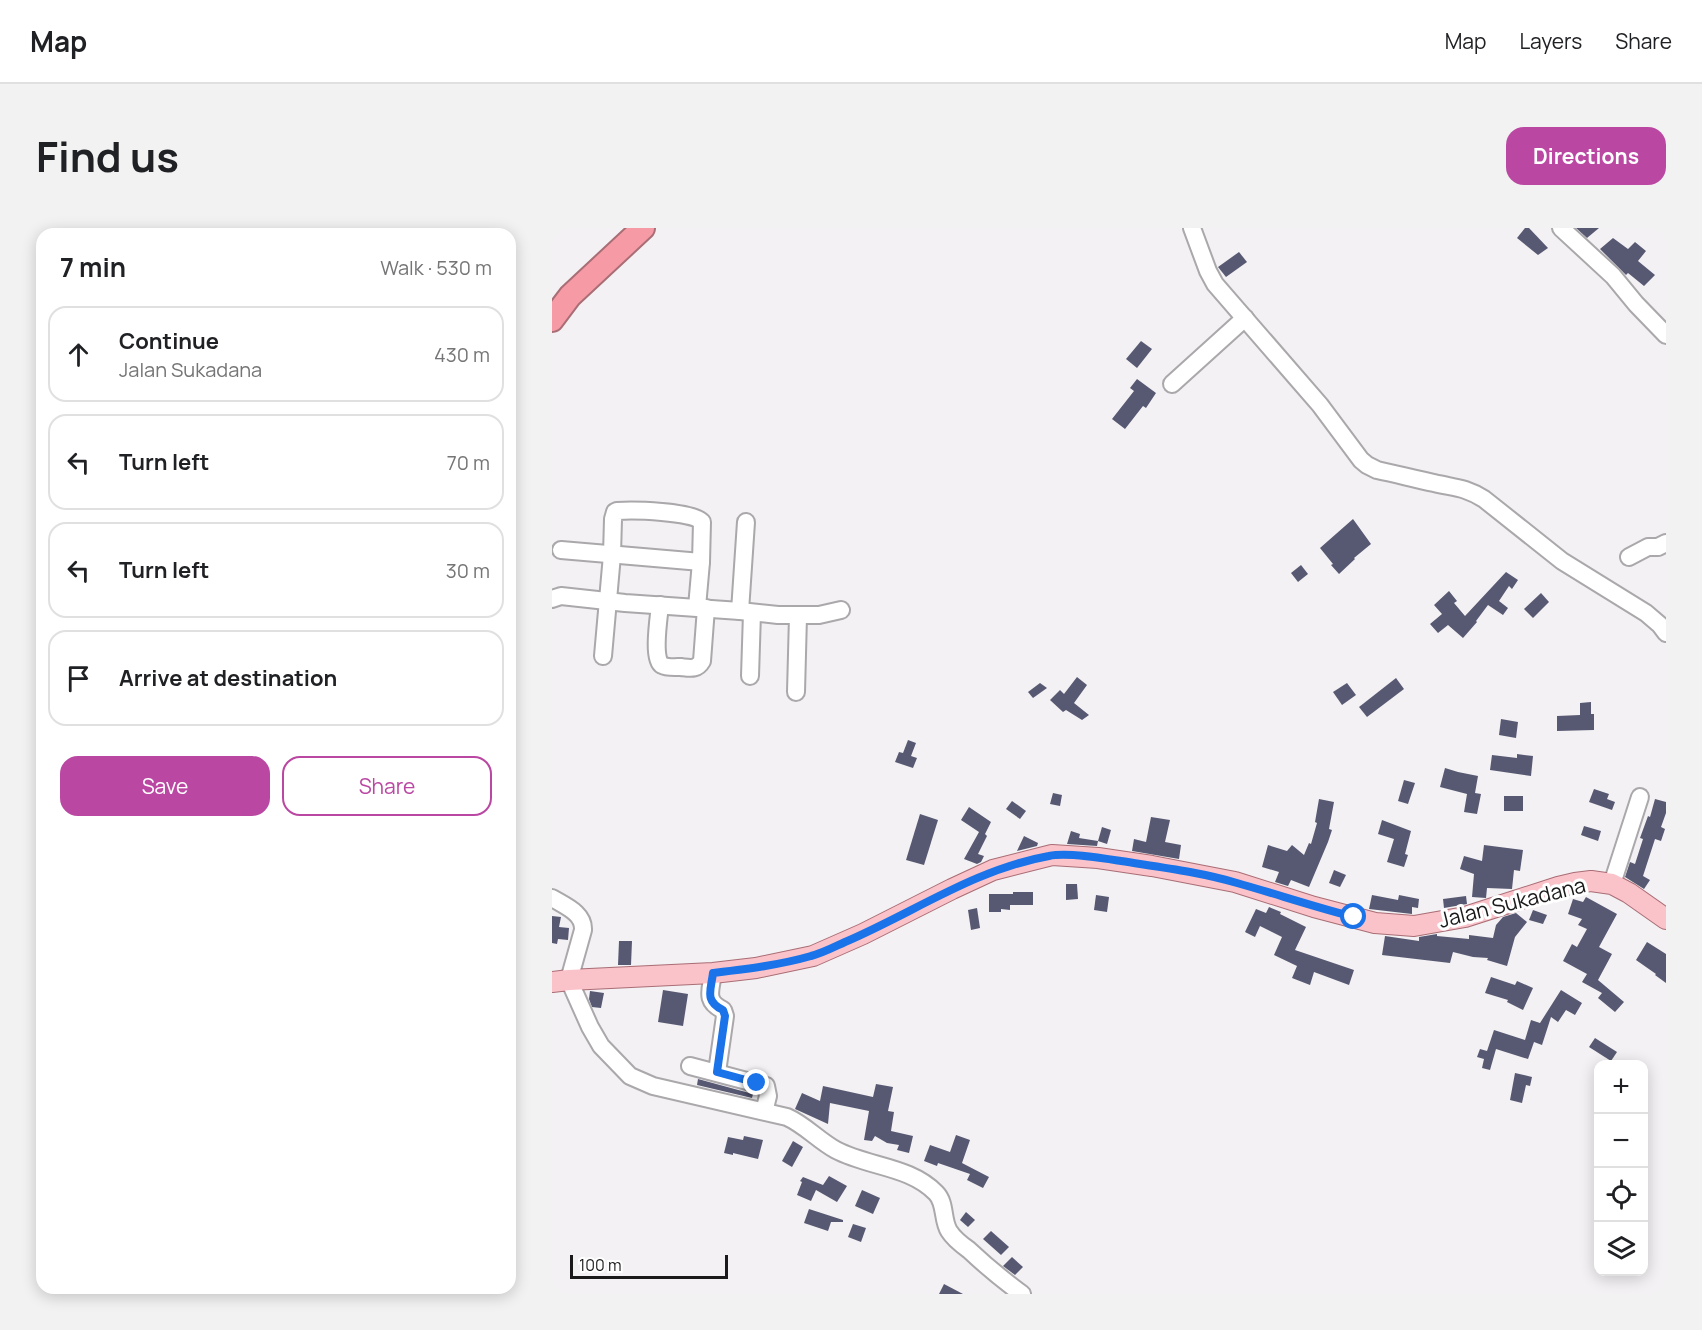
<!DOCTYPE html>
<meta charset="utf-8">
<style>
:root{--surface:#fff;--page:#f2f2f2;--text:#202124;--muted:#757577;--line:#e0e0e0;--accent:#ba48a3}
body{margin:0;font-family:Manrope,sans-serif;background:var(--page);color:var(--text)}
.controls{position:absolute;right:18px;bottom:18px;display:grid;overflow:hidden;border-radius:12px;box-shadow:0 3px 15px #0003}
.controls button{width:54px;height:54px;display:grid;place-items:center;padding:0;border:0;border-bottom:2px solid var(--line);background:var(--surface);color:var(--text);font:30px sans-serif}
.scale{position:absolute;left:18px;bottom:15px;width:158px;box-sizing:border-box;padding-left:6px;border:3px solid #1b1a1b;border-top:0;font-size:16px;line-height:21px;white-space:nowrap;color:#1b1a1b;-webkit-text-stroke:4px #fff;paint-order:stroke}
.stop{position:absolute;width:18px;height:18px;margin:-14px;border:4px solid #1a73e8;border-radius:50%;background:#fff}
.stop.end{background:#1a73e8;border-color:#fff;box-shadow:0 2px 6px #0008}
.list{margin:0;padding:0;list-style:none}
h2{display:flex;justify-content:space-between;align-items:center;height:78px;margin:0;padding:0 24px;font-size:26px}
h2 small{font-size:20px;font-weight:400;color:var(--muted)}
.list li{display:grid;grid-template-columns:39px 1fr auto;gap:18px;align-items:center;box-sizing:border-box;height:96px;margin:0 12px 12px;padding:0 12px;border:2px solid var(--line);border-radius:18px}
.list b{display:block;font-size:22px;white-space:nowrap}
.list p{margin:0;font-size:20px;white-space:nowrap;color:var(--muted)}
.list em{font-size:20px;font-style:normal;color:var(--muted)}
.actions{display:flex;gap:12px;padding:18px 24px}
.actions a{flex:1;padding:14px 0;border:2px solid var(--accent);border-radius:18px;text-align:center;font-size:21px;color:var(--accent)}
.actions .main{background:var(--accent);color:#fff}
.icon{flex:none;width:33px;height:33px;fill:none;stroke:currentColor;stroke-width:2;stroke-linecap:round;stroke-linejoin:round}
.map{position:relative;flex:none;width:1114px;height:1066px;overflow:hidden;border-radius:18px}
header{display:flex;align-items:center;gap:36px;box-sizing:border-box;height:84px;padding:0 30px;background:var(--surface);border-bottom:2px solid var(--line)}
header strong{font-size:28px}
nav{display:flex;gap:33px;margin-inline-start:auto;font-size:21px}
.intro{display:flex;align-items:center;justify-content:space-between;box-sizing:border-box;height:144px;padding:0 36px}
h1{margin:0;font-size:42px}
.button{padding:15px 27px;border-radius:18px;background:var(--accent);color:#fff;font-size:21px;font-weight:700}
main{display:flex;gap:36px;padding:0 36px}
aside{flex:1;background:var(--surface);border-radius:18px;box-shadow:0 3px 15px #0003}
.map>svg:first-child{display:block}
.building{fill:#575973}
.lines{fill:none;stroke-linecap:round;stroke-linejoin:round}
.minor-casing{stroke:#aaa8aa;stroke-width:20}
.major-casing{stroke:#a96d75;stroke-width:22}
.highway-casing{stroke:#a96d75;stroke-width:26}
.minor{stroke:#fff;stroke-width:16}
.major{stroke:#fac2c9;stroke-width:20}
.highway{stroke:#f69aa5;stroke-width:22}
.route{stroke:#1a73e8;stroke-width:8}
.labels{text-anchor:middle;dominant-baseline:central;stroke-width:6;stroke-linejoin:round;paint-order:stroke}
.street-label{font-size:21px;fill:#1b1a1b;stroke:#fff}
</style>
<header>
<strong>Map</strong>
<nav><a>Map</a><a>Layers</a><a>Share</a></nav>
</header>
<div class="intro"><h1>Find us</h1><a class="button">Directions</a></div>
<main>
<aside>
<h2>7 min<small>Walk · 530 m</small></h2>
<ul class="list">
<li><svg class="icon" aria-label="ahead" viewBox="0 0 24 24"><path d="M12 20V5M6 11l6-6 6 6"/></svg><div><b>Continue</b><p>Jalan Sukadana</p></div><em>430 m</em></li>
<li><svg class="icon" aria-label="left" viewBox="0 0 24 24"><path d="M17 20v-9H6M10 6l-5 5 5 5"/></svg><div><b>Turn left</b></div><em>70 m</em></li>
<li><svg class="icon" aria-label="left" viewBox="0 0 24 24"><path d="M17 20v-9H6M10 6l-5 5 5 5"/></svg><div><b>Turn left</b></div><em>30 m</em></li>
<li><svg class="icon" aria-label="arrive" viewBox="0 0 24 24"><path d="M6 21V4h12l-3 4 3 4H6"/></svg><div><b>Arrive at destination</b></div></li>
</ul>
<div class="actions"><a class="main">Save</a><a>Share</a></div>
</aside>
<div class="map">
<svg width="1114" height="1066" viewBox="0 0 1114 1066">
<rect width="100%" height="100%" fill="#f3f1f3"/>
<g class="building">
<polygon points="973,0 977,0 996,20 986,27 965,10"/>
<polygon points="1024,0 1047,0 1035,10"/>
<polygon points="1061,10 1076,21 1083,14 1094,23 1086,33 1103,47 1092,58 1076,45 1074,47 1048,21"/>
<polygon points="687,24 695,34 674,49 666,39"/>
<polygon points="589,113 600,121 585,140 574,131"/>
<polygon points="585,151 604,165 594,180 591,178 573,201 560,191 582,163 578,160"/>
<polygon points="801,291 819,316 802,330 803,331 787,346 779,337 781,336 768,320"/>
<polygon points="749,337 756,346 746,354 739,345"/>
<polygon points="954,344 966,352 960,361 957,358 947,373 956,380 951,387 936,377 924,393 925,394 911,410 896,397 886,405 878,396 890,386 882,377 897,363 905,373 902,375 913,388"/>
<polygon points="989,365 997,374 981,390 972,381"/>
<polygon points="525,449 535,457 522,475 537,487 530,492 514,482 511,484 498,472 508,462 512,466"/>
<polygon points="844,450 852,461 815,489 807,479"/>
<polygon points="488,455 495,460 481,470 476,464"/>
<polygon points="795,455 804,467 790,477 781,464"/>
<polygon points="1039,474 1039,486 1042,486 1042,502 1005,503 1005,488 1028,487 1028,475"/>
<polygon points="949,491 966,494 964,510 947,507"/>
<polygon points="356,512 364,515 359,528 365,530 361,540 343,534 347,524 351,525"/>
<polygon points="965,526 981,528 979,548 938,542 940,527 965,530"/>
<polygon points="893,540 906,544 926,548 923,565 929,566 925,586 912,584 915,566 888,559"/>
<polygon points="852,552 863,555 856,576 846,573"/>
<polygon points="1042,561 1057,566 1055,571 1063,574 1060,582 1037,574"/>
<polygon points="501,565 510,567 508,578 498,576"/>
<rect x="952" y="568" width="19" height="15"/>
<polygon points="767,571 782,574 777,601 780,602 776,614 757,659 739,652 736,658 723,654 727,644 710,639 716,617 735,623 740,617 752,627 757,615 759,616 765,595 763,594"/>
<polygon points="1103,571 1114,574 1114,585 1109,599 1113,601 1109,613 1103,611 1091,648 1098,652 1092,661 1073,649 1078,634 1083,636 1091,611 1088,610 1096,588 1098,589"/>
<polygon points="460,573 474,583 468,591 454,581"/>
<polygon points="417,579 439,594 433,606 435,608 426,626 432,628 429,634 425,636 412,631 427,604 409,592"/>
<polygon points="368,586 386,592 372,637 354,632"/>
<polygon points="599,589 618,592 613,614 629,617 627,631 580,623 582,611 594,614"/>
<polygon points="830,592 859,603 853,626 856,627 852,639 835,634 842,611 826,606"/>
<polygon points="1032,598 1049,603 1046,613 1029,607"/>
<polygon points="550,599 559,602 555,616 546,613"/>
<polygon points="519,603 528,606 527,610 546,613 545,618 515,616"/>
<polygon points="472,608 486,615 485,618 465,623"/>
<polygon points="932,617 971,622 968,643 962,642 960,661 935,660 934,670 920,669 922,646 908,641 912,628 930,633"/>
<polygon points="782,642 794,647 788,659 777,655"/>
<polygon points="514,656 525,656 526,671 514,672"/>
<polygon points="461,664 481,664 481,677 458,677 458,682 449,681 449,684 437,684 437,666 461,666"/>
<polygon points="544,667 557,669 555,684 542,682"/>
<polygon points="820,667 846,672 847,667 867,671 866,680 860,679 860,686 817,681"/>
<polygon points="914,668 915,676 892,680 891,671"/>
<polygon points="1034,669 1065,686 1047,719 1060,726 1046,752 1072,774 1063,784 1046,770 1050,765 1030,754 1035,746 1011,733 1020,716 1025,719 1035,701 1026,697 1030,691 1016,686 1021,671 1031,674"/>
<polygon points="717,679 729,684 728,686 754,699 743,722 802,742 797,757 762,744 758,757 740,750 745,738 722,727 730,709 708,698 703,709 693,704 704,681 714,685"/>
<polygon points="425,680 428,700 419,702 416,682"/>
<polygon points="981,682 995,687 991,696 977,692"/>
<polygon points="964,685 975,694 963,709 955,738 935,732 936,730 921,729 901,724 898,735 830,727 833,708 867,713 867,709 885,706 885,708 917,711 917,707 941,710 944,697 951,689"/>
<polygon points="0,688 9,689 7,699 17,700 16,712 6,711 5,716 0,715"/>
<polygon points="67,713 80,713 79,737 66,737"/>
<polygon points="1095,714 1114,726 1114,755 1103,747 1104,746 1084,732"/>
<polygon points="939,749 963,757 965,753 981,760 971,782 955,774 956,772 933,765"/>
<polygon points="111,762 136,766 131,798 106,794"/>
<polygon points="1009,762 1030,775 1023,787 1014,782 1006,794 999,789 990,817 982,814 976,831 944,821 938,842 930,840 932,831 925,829 928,821 935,823 942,802 973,812 979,792 988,795"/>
<polygon points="38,763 52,765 49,780 40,779 37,771"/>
<polygon points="1043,810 1065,824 1059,833 1037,819"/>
<polygon points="963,845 980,849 978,858 974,857 970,875 958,872"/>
<polygon points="146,851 201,866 200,870 145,857"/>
<polygon points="324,856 341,859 336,883 342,884 339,903 361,908 357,925 345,922 347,917 335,915 323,908 320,913 312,912 317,883 278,875 276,896 243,881 250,865 268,873 271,858 321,869"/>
<polygon points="404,907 418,912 410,935 437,949 431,960 415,952 418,946 386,935 385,938 372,933 378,917 398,924"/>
<polygon points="192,908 211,912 206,931 181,925 181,927 172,925 176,909 191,912"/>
<polygon points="241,913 251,919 240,939 230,933"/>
<polygon points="277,948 295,958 285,974 264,962 259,973 245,967 250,954 248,953 251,949 271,957"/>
<polygon points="310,962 328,970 321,986 303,978"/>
<polygon points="257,981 291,992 291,994 279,994 276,1003 252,995"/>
<polygon points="414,984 423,992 416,999 408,992"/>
<polygon points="301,996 314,1000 309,1014 296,1009"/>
<polygon points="439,1003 457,1019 449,1027 431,1011"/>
<polygon points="460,1029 471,1039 463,1047 451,1038"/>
<polygon points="392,1056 411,1066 387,1066"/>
</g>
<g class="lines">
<g class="minor-casing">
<g id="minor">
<path d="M640,0L656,43L663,56L768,177L809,232L815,237L825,242C844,246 863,251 882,255C903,260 913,259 932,271L1010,333L1094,385L1108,397L1114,405"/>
<polyline points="1009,0 1061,48 1084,76 1114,107"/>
<polyline points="620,156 693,90"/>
<polyline points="9,322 149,334"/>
<polyline points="1077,329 1096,319 1106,319 1114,315"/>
<polyline points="0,371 9,368 73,375 188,383 226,387 267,387 289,382"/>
<path d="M108,377C107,388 100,432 110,437C115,440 124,439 129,439C138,440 145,442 150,433L154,380"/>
<polyline points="188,383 194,294"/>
<path d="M51,428L60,327L61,291L63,284L65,283C81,282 140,283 150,294L149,334L145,379"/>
<polyline points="198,448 200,385"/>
<polyline points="244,464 246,388"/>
<polyline points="1060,656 1088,569"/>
<path d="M0,670C13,678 32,685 31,702L17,752L38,799L49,818L78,848L101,858L235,889C253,897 266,912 284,922C316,939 358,938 384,965C394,975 390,992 397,1003C402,1011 410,1017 417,1022C434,1038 451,1052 470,1066"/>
<path d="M161,745C159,762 152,773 171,782L173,788L165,844"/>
<polyline points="138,838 214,858 216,868 214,876"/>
</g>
</g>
<g class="major-casing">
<polyline id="major" points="0,754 17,752 161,745 204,740 261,728 311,706 400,661 441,642 500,627 546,630 600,638 683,654 762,679 823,695 862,698 913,689 1006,659 1023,655 1039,653 1060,656 1077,665 1114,691"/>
</g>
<g class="highway-casing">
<polyline id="highway" points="0,92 18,68 91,0"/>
</g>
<use href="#minor" class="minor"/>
<use href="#major" class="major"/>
<use href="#highway" class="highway"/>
</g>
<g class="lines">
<path class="route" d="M205,855L165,844L173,788L171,782C152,773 159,762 161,745C194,741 228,737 259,728C271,725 282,719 293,714C361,685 423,641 497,628C515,624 550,630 569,633C607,639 648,644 685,655C724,666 763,679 802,689"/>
</g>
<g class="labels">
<g class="street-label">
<text transform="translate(960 674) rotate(-14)">Jalan Sukadana</text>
</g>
</g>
</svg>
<div class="controls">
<button>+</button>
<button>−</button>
<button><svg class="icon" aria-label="locate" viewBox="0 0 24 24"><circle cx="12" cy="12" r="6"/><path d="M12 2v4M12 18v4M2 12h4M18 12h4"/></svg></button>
<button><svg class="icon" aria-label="layers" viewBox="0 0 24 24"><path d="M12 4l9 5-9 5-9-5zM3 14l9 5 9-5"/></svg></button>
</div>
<div class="scale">100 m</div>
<div class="stop" style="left:802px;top:689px"></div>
<div class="stop end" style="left:205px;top:855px"></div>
</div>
</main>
